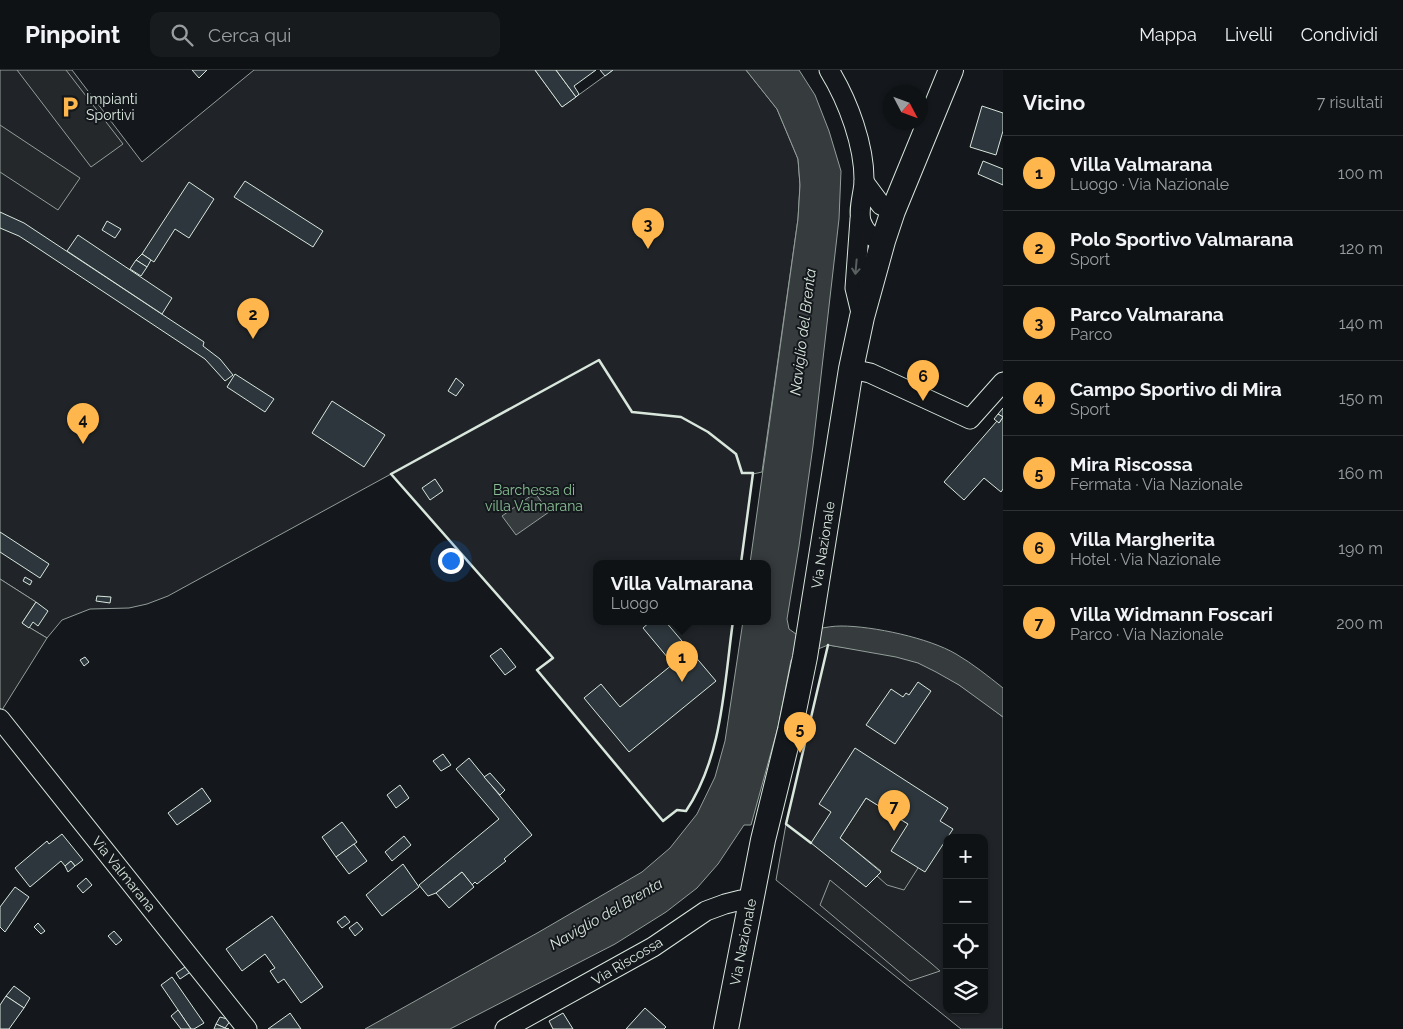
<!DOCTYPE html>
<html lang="it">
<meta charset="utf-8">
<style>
:root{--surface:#0f1215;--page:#181b1e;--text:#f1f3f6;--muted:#9b9ea0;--line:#2f3234;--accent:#ffb74d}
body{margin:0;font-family:Raleway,sans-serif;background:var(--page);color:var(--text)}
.controls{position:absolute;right:15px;bottom:15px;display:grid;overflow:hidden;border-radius:10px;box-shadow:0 1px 4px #0004}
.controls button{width:45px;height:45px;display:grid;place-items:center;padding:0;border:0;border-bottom:1px solid var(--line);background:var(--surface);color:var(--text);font:25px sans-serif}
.compass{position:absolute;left:883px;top:15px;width:45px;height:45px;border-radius:50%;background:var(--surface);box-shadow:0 1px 4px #0004;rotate:131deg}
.you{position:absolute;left:450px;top:490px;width:18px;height:18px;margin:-12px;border:4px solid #fff;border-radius:50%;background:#1a73e8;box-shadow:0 0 0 8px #1a73e833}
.badge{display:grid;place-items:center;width:32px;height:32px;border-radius:50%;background:var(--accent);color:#111;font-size:16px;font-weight:700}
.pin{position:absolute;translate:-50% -41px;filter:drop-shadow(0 1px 2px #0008)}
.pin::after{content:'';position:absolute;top:26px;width:18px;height:15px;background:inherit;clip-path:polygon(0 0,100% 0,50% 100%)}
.popup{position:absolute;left:593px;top:490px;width:178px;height:65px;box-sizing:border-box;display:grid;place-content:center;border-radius:10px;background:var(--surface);filter:drop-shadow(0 1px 4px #0005);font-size:16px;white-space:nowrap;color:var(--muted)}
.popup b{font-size:19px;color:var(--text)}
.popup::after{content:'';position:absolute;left:50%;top:100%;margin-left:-10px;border:10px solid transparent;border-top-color:var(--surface)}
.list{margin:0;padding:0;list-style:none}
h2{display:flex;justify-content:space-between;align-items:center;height:65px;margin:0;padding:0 20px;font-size:21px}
h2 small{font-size:16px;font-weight:400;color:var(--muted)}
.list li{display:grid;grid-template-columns:32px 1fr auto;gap:15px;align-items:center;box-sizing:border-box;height:75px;padding:0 20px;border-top:1px solid var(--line)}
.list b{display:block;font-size:19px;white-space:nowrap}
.list p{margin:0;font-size:16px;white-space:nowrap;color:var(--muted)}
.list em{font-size:16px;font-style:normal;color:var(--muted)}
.icon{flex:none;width:28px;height:28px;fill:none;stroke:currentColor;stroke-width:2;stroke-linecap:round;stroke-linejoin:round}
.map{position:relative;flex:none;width:1003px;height:959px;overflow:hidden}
header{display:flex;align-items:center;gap:30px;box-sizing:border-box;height:70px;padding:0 25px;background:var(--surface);border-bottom:1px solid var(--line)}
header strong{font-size:24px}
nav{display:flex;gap:28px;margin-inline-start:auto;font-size:18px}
.search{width:350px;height:45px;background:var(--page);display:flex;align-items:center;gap:12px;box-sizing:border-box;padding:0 18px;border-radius:10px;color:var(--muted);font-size:19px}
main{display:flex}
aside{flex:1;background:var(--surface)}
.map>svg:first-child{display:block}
.green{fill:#202428;stroke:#939e99;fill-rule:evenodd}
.parking{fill:#24282b;stroke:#939e99}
.water{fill:#363b3e;stroke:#939e99}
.building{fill:#2c363c;stroke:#d8e6dc}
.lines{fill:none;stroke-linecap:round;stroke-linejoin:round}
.minor-casing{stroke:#d8e6dc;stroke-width:21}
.major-casing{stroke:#d8e6dc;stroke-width:26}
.minor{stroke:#14181c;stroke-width:19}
.major{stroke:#14181c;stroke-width:24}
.wall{stroke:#d8e6dc;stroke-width:2.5}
.oneway{stroke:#59605f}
.labels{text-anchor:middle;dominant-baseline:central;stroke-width:4;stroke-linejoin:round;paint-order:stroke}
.poi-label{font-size:14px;fill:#d8e6dc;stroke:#14181c;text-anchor:start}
.park-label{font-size:14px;fill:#8ac095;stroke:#14181c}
.street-label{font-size:14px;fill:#d8e6dc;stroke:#14181c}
.water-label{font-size:15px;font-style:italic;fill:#d8e6dc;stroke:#14181c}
</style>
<header>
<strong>Pinpoint</strong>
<div class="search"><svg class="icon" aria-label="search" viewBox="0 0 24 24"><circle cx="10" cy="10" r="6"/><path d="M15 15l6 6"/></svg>Cerca qui</div>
<nav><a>Mappa</a><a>Livelli</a><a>Condividi</a></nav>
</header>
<main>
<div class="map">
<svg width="1003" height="959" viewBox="0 0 1003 959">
<rect width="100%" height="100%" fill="#14181c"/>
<g class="green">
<path d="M0,0H72L142,92L254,0H535L562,37L613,0H746L777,39L798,89L800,115L798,149L762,402L753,404L741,493H597V551H733C724,614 723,686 686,741L677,740L663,751L537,600L553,587L391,404L168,526L147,534L129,538L90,539L62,550L47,568L22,553L36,532L0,509Z"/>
<path d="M828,575C858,580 891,582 919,593C950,606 977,627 1003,647V959H961L776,810L786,754ZM947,768H984V940H947Z"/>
</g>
<g class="parking">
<polygon points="17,0 66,0 123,74 91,97"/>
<polygon points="0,55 80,108 58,140 0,102"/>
<polygon points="0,509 36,532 22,553 47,568 2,640 0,638"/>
<polygon points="866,728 908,754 918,798 904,820 887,815 877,806 881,801 840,768"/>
<polygon points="830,810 932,894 940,901 910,911 820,835"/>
</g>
<g class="water">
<path d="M746,0H799L815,25L829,61L841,101L839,149L813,376L799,476L787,549L789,559L796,564C810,561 826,556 841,556C873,556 929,568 956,584C973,594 988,606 1003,618V647L959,615L936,602L918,593L896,587L828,575L791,590L778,657L751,755H744L718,794L697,818L666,842L615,874L450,959H365L539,862L642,802L670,778L697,744L715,707L725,671L743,551H767V493H750L798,149L800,115L798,89L777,39Z"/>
<polygon points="535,423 549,442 516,465 502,446"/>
</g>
<g class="building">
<polygon points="192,0 207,0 199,8"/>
<polygon points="535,0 556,0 576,27 562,37"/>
<polygon points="556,0 596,0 574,16 579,24 576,27"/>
<polygon points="600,0 613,0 605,6"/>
<polygon points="982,36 1003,43 1003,61 996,85 970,77"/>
<polygon points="983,91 1003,99 1003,115 978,104"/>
<polygon points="245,111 323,161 313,177 234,127"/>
<polygon points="189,112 214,129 189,168 175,159 154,192 142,184"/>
<polygon points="0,142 24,153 204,272 203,276 220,289 233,305 225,311 205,289 36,177 19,166 0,158"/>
<polygon points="107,151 121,159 115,168 102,160"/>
<polygon points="78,165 172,228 162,244 67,181"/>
<polygon points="142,184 151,190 147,197 136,190"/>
<polygon points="136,190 147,197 141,206 130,199"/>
<polygon points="235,304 274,329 265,342 227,317"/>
<polygon points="456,308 464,315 456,326 448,321"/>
<polygon points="332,331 385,365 364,397 312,363"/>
<polygon points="1003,338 1003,419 1001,422 984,408 964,430 944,412 997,351 999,353 1003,347 998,344"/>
<polygon points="998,344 1003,347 999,353 994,349"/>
<polygon points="435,409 443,421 430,430 422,418"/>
<polygon points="0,462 49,494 40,508 0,482"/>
<polygon points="25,507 32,511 30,515 23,511"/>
<polygon points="97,526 111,527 110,533 96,531"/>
<polygon points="36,532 48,541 38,556 33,552 29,558 22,553"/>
<polygon points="651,551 665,551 716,611 629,682 584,628 601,614 620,637 673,594 643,558"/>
<polygon points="501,578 516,597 505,605 490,586"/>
<polygon points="85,587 89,592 84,596 80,590"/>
<polygon points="918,612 931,621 895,674 866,655 891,619 903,627 906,623 909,625"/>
<polygon points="855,678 948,738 940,751 953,759 925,802 891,781 908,754 866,728 840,768 881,802 866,817 811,773 831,742 819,734"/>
<polygon points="443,684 451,695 441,701 433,691"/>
<polygon points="469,688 532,765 504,789 506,791 477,814 475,812 472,815 462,802 436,823 428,826 419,815 499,749 456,699"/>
<polygon points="490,703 505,720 500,725 484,707"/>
<polygon points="400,715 409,728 396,738 387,725"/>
<polygon points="202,718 211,731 177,755 168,743"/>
<polygon points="342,752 357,772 336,787 322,767"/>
<polygon points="62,764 83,790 75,796 71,791 65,796 61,791 30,817 15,798 47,771 49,774"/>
<polygon points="404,766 411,775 392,791 385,782"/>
<polygon points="354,774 367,791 349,804 336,787"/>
<polygon points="71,791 75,796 68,802 65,796"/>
<polygon points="403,794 419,817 382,846 366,825"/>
<polygon points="462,802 474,817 449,838 436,823"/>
<polygon points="86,808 92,815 83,823 77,816"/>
<polygon points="15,817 29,827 5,862 0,857 0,837"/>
<polygon points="272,846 323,917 301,933 284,909 278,913 270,901 275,898 265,884 242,901 226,879"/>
<polygon points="345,846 350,852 342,858 337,852"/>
<polygon points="357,852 363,859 355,866 349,858"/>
<polygon points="38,853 45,861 41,864 34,857"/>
<polygon points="114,861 122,870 116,875 108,866"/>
<polygon points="188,895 192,901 180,909 176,903"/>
<polygon points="172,907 204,953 194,959 191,959 161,915"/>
<polygon points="14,916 30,928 24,938 6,926"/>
<polygon points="6,926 24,938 9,959 0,959 0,935"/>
<polygon points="645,938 666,957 664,959 626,959"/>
<polygon points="178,940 191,959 181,959 171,946"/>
<polygon points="290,943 301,959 268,959 289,944"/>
<polygon points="563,943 573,959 553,959 549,951"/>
<polygon points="220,947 231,950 225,958 216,954"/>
<polygon points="216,954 225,958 229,959 214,959"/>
</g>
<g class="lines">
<g class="minor-casing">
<g id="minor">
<path d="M829,0C848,31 865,76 864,113C863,125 858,140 861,151C865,163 872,168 883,171"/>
<polyline points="864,112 881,135 893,141"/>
<polyline points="860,149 855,218 862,247"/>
<polyline points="851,299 870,303 970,349 1003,312"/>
<polyline points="0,649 247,959"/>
<polyline points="505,959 653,877 706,841 725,834 741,830 751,831"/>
</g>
</g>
<g class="major-casing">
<polyline id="major" points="726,959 763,770 790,660 805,587 851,299 862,247 883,171 893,141 951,0"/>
</g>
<use href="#minor" class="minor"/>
<use href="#major" class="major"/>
<g class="wall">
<path d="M733,551C724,614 723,686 686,741L677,740L663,751L537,600L553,588L391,404L599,290L632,342L681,347L708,362L736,384L742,403H753L741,493"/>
<polyline points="811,773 786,754 828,575"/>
</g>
</g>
<defs><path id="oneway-shaft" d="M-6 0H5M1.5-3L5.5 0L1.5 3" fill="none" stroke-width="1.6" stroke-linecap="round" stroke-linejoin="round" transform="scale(1.25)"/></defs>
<use class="oneway" href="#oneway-shaft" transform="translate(856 197) rotate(95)"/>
<defs>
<g id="parking-bare" transform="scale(1.725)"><path d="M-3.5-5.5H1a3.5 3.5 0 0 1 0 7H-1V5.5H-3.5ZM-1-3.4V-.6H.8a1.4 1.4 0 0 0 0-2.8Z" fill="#ffb74d" stroke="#14181c" stroke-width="2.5" paint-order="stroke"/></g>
</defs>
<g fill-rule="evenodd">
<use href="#parking-bare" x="70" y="37"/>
</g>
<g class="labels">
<g class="poi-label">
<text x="86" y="29">Impianti<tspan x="86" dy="16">Sportivi</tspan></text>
</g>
<g class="park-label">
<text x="534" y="420">Barchessa di<tspan x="534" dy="16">villa Valmarana</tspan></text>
</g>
<g class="street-label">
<text transform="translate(823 475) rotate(-81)">Via Nazionale</text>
<text transform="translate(124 804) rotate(51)">Via Valmarana</text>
<text transform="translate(743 872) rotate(-79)">Via Nazionale</text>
<text transform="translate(627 891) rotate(-31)">Via Riscossa</text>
</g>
<g class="water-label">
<text transform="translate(803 262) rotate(-83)">Naviglio del Brenta</text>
<text transform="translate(606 844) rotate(-30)">Naviglio del Brenta</text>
</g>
</g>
</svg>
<div class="controls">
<button>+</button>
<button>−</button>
<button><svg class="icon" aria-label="locate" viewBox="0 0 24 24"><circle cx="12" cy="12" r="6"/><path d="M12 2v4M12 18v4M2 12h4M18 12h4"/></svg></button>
<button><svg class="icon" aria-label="layers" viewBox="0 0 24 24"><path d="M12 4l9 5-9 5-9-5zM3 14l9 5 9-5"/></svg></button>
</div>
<svg class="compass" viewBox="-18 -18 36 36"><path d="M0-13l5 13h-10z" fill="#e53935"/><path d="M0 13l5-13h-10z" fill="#9b9ea0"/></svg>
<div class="you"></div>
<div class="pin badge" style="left:682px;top:612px">1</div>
<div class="popup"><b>Villa Valmarana</b>Luogo</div>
<div class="pin badge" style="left:253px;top:269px">2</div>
<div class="pin badge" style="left:648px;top:179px">3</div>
<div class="pin badge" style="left:83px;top:374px">4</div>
<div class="pin badge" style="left:800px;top:683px">5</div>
<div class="pin badge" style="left:923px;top:331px">6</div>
<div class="pin badge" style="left:894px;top:761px">7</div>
</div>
<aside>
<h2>Vicino<small>7 risultati</small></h2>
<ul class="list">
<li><span class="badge">1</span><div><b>Villa Valmarana</b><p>Luogo · Via Nazionale</p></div><em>100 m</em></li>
<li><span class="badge">2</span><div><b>Polo Sportivo Valmarana</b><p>Sport</p></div><em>120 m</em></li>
<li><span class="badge">3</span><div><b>Parco Valmarana</b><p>Parco</p></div><em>140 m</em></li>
<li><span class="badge">4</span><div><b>Campo Sportivo di Mira</b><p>Sport</p></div><em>150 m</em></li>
<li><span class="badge">5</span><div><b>Mira Riscossa</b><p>Fermata · Via Nazionale</p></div><em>160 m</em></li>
<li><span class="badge">6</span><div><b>Villa Margherita</b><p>Hotel · Via Nazionale</p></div><em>190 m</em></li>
<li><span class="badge">7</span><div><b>Villa Widmann Foscari</b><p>Parco · Via Nazionale</p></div><em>200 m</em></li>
</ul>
</aside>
</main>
